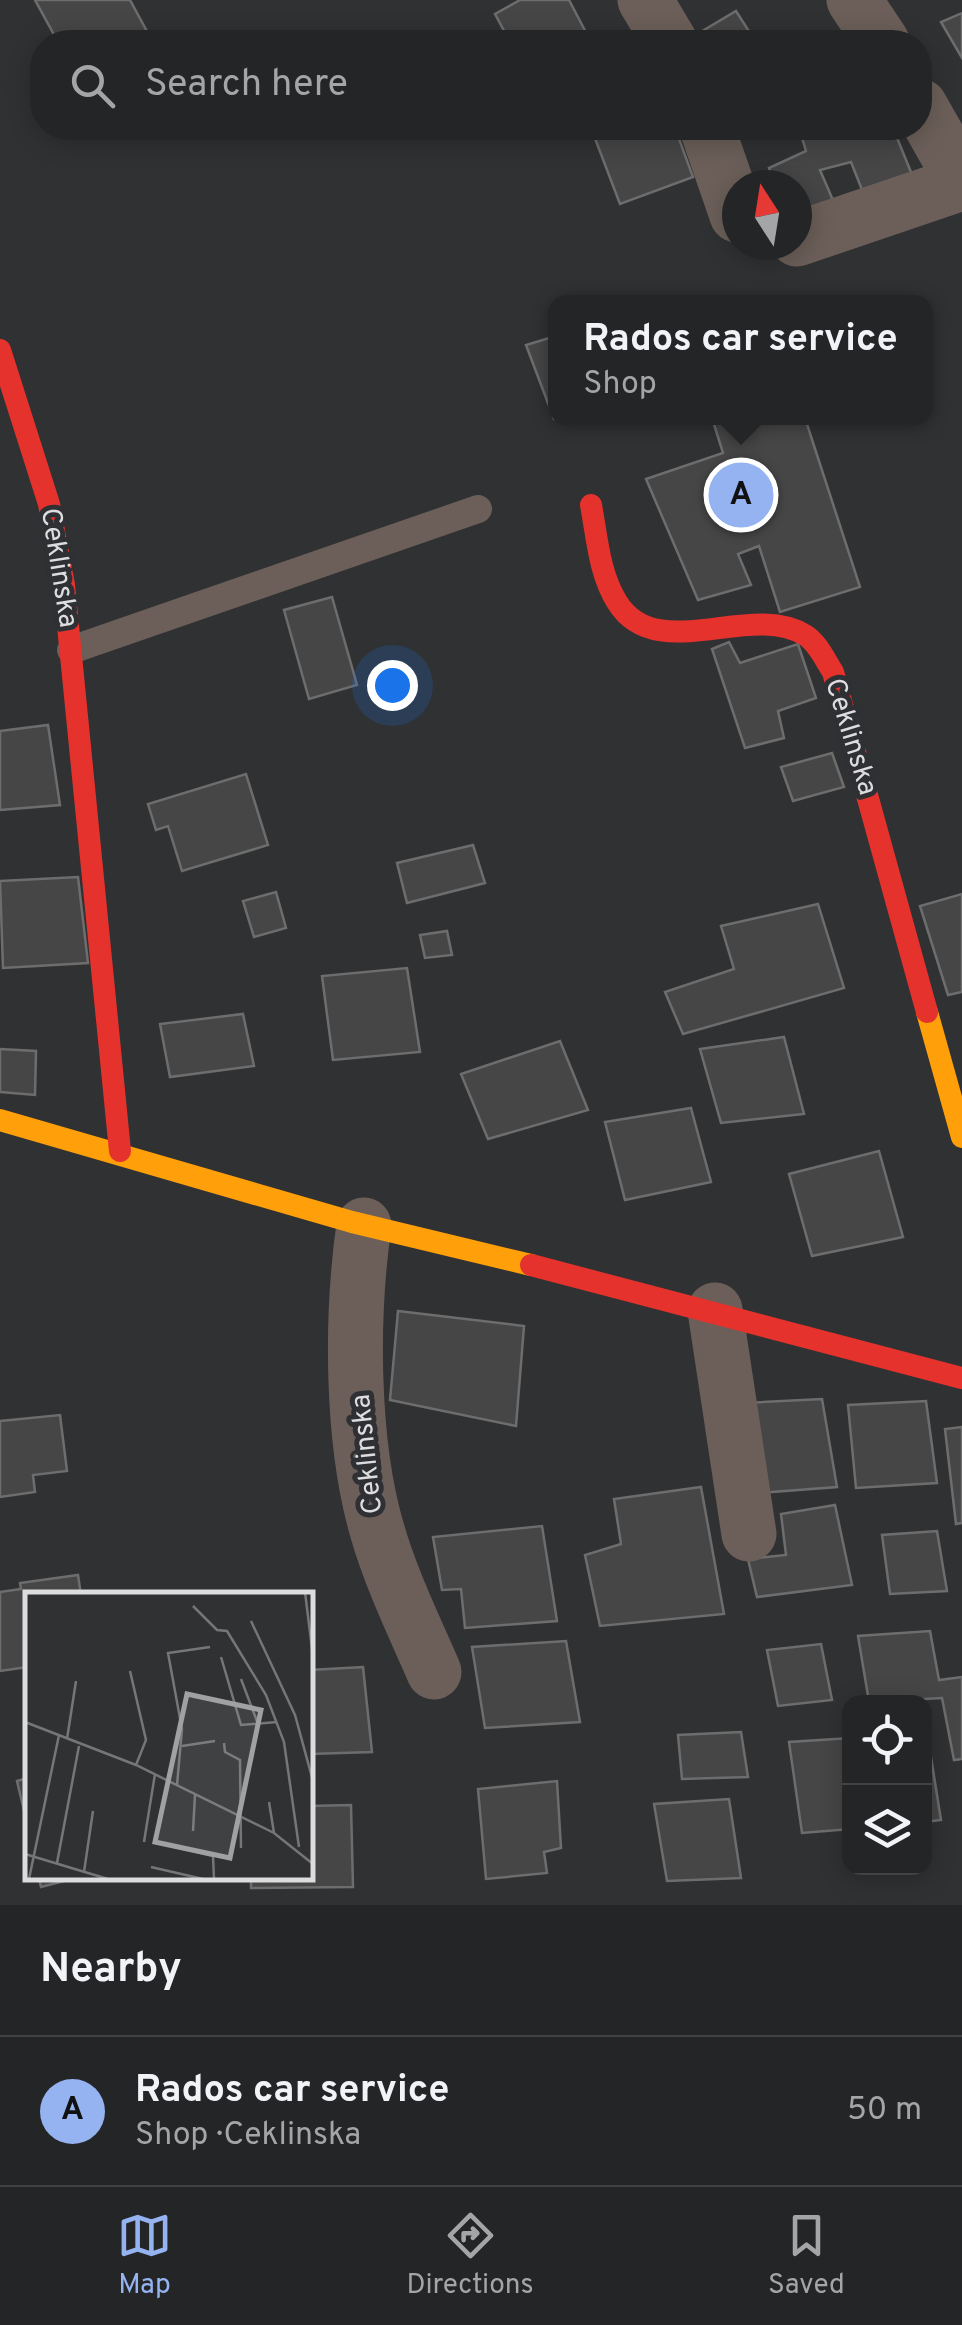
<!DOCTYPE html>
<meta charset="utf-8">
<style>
:root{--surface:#242526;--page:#303132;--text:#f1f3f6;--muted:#a3a5a7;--line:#414243;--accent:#95b2f1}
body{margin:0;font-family:Overpass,sans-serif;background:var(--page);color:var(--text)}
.controls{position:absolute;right:30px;bottom:30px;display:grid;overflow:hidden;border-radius:20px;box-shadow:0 5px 25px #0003}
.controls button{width:90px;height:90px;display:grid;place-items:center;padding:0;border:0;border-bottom:2px solid var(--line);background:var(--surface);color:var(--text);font:50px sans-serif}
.compass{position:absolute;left:722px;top:170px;width:90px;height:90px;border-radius:50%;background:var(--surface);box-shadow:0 5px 25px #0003;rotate:348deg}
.you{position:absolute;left:392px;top:685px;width:35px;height:35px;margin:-25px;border:8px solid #fff;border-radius:50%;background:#1a73e8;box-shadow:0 0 0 15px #1a73e833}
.badge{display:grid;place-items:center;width:65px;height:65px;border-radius:50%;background:var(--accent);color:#111;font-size:32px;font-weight:700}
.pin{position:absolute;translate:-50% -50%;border:5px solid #fff;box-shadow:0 2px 10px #0006}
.popup{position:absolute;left:548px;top:295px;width:385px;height:130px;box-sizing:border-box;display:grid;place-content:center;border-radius:20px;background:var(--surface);filter:drop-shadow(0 2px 8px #0005);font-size:32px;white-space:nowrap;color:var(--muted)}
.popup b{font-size:38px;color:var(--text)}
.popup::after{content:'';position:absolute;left:50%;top:100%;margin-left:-20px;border:20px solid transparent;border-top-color:var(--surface)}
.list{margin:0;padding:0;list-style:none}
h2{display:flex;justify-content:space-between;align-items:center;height:130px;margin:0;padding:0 40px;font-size:42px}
h2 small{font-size:32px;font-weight:400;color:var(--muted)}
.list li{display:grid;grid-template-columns:65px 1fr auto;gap:30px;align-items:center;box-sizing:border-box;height:150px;padding:0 40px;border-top:2px solid var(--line)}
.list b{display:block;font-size:38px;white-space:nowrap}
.list p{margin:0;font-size:32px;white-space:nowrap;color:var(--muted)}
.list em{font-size:32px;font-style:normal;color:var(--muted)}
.icon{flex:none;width:55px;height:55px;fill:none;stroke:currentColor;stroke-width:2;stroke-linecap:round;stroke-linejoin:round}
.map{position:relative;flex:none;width:962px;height:1905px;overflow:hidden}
.search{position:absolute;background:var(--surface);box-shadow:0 5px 25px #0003;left:30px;right:30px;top:30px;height:110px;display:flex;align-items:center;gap:25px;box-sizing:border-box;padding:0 35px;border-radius:40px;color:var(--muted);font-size:38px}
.sheet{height:280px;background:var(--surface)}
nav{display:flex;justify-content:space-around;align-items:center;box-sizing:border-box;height:140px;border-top:2px solid var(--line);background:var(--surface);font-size:28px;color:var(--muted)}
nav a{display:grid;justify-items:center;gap:5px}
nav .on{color:var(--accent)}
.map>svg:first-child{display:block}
.building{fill:#464646;stroke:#6d6d6d;stroke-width:2.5}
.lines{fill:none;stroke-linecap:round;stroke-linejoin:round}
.lane{stroke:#6c5f59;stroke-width:28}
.street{stroke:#6c5f59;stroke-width:55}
.slow{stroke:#ff9f0a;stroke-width:22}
.jam{stroke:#e5322d;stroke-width:22}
.labels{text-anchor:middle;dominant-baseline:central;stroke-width:10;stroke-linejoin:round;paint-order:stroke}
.street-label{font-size:28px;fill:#dddde0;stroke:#2f3034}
.inset-road{fill:none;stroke:#757678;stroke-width:2.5}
.view{fill:#a0a1a3;fill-opacity:0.15;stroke:#a0a1a3;stroke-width:5}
.inset-edge{fill:none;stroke:#dddde0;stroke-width:5}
</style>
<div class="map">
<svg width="962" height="1905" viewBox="0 0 962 1905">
<rect width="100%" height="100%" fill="#303133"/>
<g class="building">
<polygon points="35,0 130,0 150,37 138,42 58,42"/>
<polygon points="520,0 569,0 591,42 510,42 495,14"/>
<polygon points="736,11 752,36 741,42 689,39"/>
<polygon points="962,13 962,58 941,22"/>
<polygon points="591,128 675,128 693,177 620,204"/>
<polygon points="799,128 893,128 913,177 864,195 851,162 820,170 835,205 797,218 797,185 774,185 769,168 806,151"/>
<polygon points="556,336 558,418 554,419 526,345"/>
<polygon points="712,418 805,418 860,587 780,612 759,546 738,554 751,585 698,600 646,479 723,453"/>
<polygon points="332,597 357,685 309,699 284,610"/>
<polygon points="729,642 740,663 798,644 816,698 778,711 784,738 745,748 712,649"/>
<polygon points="48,725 60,805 0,810 0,731"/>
<polygon points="832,753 844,787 793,801 781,767"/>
<polygon points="246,774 268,845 182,871 168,826 156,830 148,804"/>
<polygon points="473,845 485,883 407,903 397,863"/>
<polygon points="78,877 88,963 3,968 0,881"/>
<polygon points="276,892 286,928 254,937 243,901"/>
<polygon points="962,894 962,992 948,995 920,906"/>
<polygon points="818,904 844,988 683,1034 665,992 734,969 721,926"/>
<polygon points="447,931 452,955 425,958 420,935"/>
<polygon points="407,968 420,1052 333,1060 322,976"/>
<polygon points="243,1014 254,1066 170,1077 160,1024"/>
<polygon points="784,1037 804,1114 721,1123 700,1049"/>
<polygon points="560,1041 588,1110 488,1139 461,1074"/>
<polygon points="0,1049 36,1051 35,1095 0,1092"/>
<polygon points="691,1108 711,1182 625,1200 605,1122"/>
<polygon points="879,1151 903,1237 812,1256 789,1174"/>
<polygon points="398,1311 524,1326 516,1426 390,1400"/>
<polygon points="822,1399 837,1487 760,1493 745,1403"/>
<polygon points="926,1401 937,1483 856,1488 848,1405"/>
<polygon points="60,1415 67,1471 33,1475 35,1492 0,1497 0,1421"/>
<polygon points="962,1427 962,1523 956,1524 945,1429"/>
<polygon points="701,1487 724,1614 600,1626 585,1555 621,1544 614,1499"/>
<polygon points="835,1505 852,1585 757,1597 748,1559 786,1555 781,1514"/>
<polygon points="542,1526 557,1621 465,1628 461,1589 442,1590 433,1537"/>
<polygon points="937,1531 947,1591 890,1594 882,1535"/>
<polygon points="78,1575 81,1595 28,1595 28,1667 0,1671 0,1592 21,1589 20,1583"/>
<polygon points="930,1631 939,1680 962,1677 962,1759 954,1760 942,1698 869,1702 858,1636"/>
<polygon points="566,1641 580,1722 485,1728 472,1647"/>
<polygon points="821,1644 832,1700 778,1706 767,1650"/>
<polygon points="363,1667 372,1752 310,1754 310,1670"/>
<polygon points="741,1732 748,1777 682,1779 678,1735"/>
<polygon points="927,1732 941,1820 924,1822 924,1733"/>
<polygon points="850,1738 850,1829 802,1833 789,1742"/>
<polygon points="28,1778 28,1828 17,1781"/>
<polygon points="557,1781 561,1848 544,1852 547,1873 486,1879 478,1789"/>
<polygon points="729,1799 741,1878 667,1881 654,1804"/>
<polygon points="351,1805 353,1887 251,1888 251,1878 310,1878 310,1806"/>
<polygon points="39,1878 76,1878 41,1887"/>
</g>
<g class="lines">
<polyline class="lane" points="71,650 478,509"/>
<g class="street">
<polyline points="645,0 670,42"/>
<polyline points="854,0 882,42"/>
<polyline points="920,106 962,180"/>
<polyline points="707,128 737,215"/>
<polyline points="797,239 962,183"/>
<path d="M364,1225C351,1316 351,1441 377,1530C391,1579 414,1626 434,1672"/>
<polyline points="715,1310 749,1534"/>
</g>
<g class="slow">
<polyline points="927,1012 962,1137"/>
<polyline points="0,1120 352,1222 531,1265"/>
</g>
<g class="jam">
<polyline points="0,350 49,504 64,585 120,1151"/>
<path d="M591,505C597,537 599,573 617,602C656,666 750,601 805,635C818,643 825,660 833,672L927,1012"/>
<polyline points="531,1265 962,1378"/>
</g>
</g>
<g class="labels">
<g class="street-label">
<text transform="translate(58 568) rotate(81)">Ceklinska</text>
<text transform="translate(850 737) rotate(73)">Ceklinska</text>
<text transform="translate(368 1454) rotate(-96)">Ceklinska</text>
</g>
</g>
<g transform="translate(25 1592)">
<rect width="288" height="288" fill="#303133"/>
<path class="inset-road" d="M280,0L288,65M168,14L192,38L202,39L241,103L259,150L274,255M226,29L270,123L288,189M196,65L216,133L252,130M105,79L121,148L111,173M216,87L233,132M0,130L111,173L249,241L288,272M42,147L51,89M199,151L200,160L215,168L216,256M157,154L190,149M152,193L157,137L143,61L185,55M244,210L249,241M168,239L170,203M119,250L130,182M145,254L188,264L189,287M0,262L83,287M32,271L54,154M126,275L178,287M59,280L68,219M4,287L34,143"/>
<path class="view" d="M162,102L236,118L205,266L130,250Z"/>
<rect width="288" height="288" class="inset-edge"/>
</g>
</svg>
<div class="controls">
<button><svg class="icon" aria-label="locate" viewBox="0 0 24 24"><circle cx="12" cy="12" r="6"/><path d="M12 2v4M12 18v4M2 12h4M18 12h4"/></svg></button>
<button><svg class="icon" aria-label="layers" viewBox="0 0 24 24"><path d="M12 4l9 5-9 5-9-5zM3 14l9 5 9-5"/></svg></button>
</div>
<svg class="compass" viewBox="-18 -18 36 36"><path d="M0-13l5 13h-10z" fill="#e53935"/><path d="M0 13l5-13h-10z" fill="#a3a5a7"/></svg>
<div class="you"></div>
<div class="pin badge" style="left:741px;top:495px">A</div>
<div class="popup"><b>Rados car service</b>Shop</div>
<div class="search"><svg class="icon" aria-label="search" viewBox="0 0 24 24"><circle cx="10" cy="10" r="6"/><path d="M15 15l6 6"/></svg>Search here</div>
</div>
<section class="sheet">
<h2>Nearby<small></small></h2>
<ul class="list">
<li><span class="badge">A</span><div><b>Rados car service</b><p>Shop · Ceklinska</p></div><em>50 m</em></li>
</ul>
</section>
<nav>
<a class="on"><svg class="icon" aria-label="map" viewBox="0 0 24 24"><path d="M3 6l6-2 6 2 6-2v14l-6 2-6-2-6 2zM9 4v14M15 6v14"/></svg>Map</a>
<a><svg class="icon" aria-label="directions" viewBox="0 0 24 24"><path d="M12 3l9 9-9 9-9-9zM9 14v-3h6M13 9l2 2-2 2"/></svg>Directions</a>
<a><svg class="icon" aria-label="saved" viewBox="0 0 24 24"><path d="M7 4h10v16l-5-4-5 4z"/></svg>Saved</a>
</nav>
